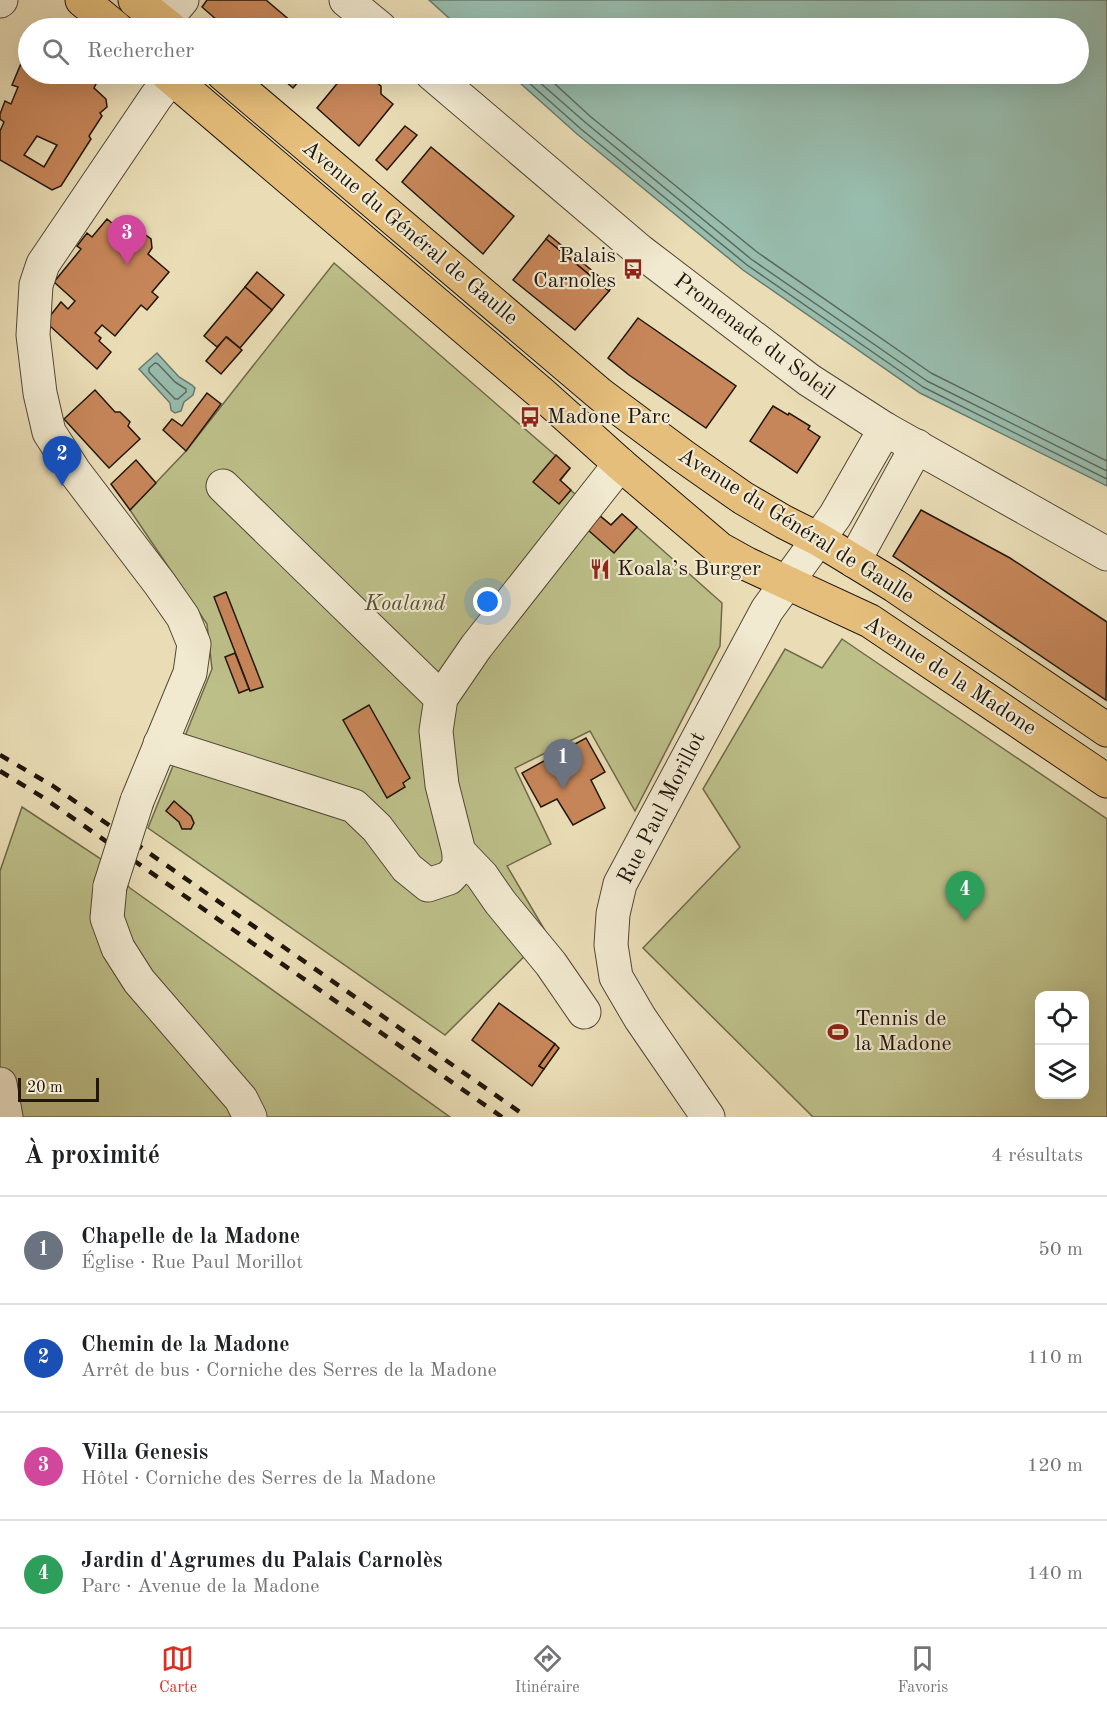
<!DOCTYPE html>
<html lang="fr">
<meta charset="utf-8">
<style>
:root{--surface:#fff;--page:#f6f6f6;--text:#202124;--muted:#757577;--line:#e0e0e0;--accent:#d93025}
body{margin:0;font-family:"Old Standard TT",serif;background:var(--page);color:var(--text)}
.controls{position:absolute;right:18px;bottom:18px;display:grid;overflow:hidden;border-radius:12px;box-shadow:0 6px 24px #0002}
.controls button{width:54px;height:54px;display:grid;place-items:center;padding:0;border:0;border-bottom:2px solid var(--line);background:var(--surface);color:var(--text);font:30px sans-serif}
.scale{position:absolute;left:18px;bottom:15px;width:81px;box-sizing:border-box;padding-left:6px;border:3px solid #20160c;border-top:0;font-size:16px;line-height:21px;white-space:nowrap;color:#20160c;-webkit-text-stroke:4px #f1e9d0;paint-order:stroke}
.you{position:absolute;left:488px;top:602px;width:21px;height:21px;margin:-15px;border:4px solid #fff;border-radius:50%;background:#1a73e8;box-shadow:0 0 0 9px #1a73e833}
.badge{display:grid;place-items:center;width:39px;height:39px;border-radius:50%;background:var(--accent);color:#fff;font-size:20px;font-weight:700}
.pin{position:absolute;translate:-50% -50px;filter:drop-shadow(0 2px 3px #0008)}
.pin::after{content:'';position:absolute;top:32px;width:21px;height:18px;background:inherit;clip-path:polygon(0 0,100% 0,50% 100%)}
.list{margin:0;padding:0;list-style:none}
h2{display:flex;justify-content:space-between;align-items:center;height:78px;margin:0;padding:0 24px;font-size:26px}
h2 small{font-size:20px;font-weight:400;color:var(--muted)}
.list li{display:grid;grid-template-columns:39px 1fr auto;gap:18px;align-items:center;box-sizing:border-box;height:108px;padding:0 24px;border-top:2px solid var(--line)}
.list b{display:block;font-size:22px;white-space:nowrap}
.list p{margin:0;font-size:20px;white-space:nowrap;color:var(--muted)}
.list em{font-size:20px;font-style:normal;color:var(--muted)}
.icon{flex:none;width:33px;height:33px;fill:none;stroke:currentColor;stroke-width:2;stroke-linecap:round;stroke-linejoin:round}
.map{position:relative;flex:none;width:1107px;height:1117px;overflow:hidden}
.search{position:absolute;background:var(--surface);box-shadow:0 6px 24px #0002;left:18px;right:18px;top:18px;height:66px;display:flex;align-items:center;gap:15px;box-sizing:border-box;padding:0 21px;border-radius:33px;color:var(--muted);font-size:22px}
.sheet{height:510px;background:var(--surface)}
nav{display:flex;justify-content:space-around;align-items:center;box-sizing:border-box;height:84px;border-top:2px solid var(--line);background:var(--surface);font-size:16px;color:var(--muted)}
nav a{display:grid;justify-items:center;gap:3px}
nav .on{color:var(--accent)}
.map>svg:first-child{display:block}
.green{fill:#bdbf89;stroke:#6e6a4a;stroke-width:1.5;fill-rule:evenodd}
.water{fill:#98bcad;stroke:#687a6d;stroke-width:1.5}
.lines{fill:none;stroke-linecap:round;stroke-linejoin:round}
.shore{stroke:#5c695c;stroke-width:1.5}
.building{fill:#c78659;stroke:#20160c;stroke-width:1.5;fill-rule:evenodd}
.minor-casing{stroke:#524836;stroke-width:35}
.major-casing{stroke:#20160c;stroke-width:35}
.minor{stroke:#f1e9d0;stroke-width:33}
.major{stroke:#e5be7b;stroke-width:33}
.rail{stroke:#20160c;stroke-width:4.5;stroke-dasharray:10 10;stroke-linecap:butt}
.minor-bridge-casing{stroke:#524836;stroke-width:35;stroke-linecap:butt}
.minor-bridge{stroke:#f1e9d0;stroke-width:33}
.labels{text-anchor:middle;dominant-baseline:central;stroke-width:4.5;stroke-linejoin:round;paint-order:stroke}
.street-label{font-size:22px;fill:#20160c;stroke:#f1e9d0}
.poi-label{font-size:22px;fill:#20160c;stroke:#f1e9d0;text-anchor:start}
.park-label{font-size:22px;font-style:italic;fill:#575138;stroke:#f1e9d0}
</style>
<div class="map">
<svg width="1107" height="1117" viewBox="0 0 1107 1117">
<rect width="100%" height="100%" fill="#eaddb6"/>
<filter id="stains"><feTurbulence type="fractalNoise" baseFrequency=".00333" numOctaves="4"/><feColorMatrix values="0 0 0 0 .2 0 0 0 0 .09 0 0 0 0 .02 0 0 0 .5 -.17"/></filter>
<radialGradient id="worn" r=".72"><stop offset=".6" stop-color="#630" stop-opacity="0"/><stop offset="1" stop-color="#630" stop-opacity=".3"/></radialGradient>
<g class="green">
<polygon points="334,263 570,468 560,481 611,525 622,514 722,603 720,646 635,811 590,731 515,768 551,844 507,866 547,934 445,1035 148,828 212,669 207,624 130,510 186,451"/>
<path d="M842,639L1107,819V1117H813L643,948L740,847L703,789L785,649L822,668ZM1040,996H1084V1094H1040Z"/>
<polygon points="22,807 101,859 130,888 450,1117 0,1117 0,871"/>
</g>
<g class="water">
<polygon points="429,0 1107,0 1107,486 920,393 743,270 577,134 510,74 1078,74 1078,28 460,28"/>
<polygon points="157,353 179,377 192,385 195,388 193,395 184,402 181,411 175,413 171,410 170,403 139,369"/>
</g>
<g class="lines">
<g class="shore">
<polyline points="519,74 581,129 747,265 923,387 1107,479"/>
<polyline points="530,74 586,123 751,259 927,381 1107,471"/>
<polyline points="544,74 591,117 757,252 931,373 1107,461"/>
<polygon points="155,363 158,364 175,382 186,389 186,392 178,399 175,399 149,372 149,368"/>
</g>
</g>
<g class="building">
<polygon points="207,0 266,0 299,28 226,28 202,7"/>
<path d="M25,54L28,56V74H87L97,82L94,88L106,99L107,107L100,113L102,116L89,136L91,139L61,186L52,190L0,160V131L4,122L0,119V114L5,101L11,104L18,87L12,85ZM37,136L57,145L44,167L24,155Z"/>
<polygon points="277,74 305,74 293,88"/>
<polygon points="345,74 358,74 362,77 369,77 381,86 381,94 393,104 359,146 317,108"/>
<polygon points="405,126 417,135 387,170 376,160"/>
<polygon points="431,147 514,216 483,254 402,182"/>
<polygon points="107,219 130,238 134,233 143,233 151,239 152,248 148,254 169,272 152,292 158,297 147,310 141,305 115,336 102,325 95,333 101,338 99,341 111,352 97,369 50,326 50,316 61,302 68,309 75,301 54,282 81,249 77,246 87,233 92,237"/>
<polygon points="549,235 612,287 609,291 546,239"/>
<polygon points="546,239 609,291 575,330 513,280"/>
<polygon points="257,272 284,295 272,310 245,287"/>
<polygon points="245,287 272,310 240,348 227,337 217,347 204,336"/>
<polygon points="638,318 736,386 706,428 629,375 608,358"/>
<polygon points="226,337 242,350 221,374 206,361"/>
<polygon points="95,390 115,412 120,412 130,422 128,426 140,439 109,468 64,419"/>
<polygon points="207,393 221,404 186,451 163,430 172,419 182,426"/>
<polygon points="773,406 788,415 789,413 810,426 808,429 820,437 797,473 750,441"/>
<polygon points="556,455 570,468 560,480 571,490 559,504 533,482"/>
<polygon points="136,460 156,483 130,510 111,484"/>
<polygon points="921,510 1010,558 1107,622 1106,700 893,556"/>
<polygon points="622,514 637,527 614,553 588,530 600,516 611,525"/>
<polygon points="226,592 263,687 250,691 214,597"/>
<polygon points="235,653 249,689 239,693 225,657"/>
<polygon points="369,705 410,778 403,783 405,787 387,798 343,720"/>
<polygon points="586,738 605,772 591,780 605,808 573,825 557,799 541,807 522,773"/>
<polygon points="174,801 191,816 194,823 191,829 182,829 179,822 166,811"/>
<polygon points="499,1003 555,1044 539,1066 544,1069 532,1086 472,1040"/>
<polygon points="555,1044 559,1048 544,1069 539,1066"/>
</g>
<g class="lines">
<g class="minor-casing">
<g id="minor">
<polyline points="346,0 380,28"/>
<polyline points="0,1 1,0"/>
<polyline points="163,22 182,0"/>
<polyline points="432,74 640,251 809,380 885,429 1107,554"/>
<polyline points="223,486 441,698"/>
<polyline points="854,561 917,446"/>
<polyline points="160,744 354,806 377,828 407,868 428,885 449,878 459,867 459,852"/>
<polyline points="137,801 190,673 194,644 183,617 160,584 74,471 49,432 40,393 33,335 36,285 43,264 156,97 174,74"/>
<polyline points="110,886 107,918 118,948 139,981 241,1099 250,1117"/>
<polyline points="584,1012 551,964 500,902 482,876 459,852 442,785 436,731 441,698 476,647 620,464"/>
<polyline points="0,1084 6,1117"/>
<polyline points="708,1117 640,1018 616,977 611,945 613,914 620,884 767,610 835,516 885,429"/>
</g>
</g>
<g class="major-casing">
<g id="major">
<polyline points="82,0 116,28"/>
<polyline points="135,0 170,28"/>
<polyline points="167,74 541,393 620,464 720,549 747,564 870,621 1107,781"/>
<polyline points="223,74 601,395 683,456 743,498 784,522 818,539 895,586 1107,730"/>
</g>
</g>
<use href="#minor" class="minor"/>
<use href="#major" class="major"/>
<g class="rail">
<polyline points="0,755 53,786 527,1117"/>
<polyline points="0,771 44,798 502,1117"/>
</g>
<g class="minor-bridge-casing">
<polyline id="minor-bridge" points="110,886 137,801"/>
</g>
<use href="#minor-bridge" class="minor-bridge"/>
</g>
<defs>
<g id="bus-bare" transform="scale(1.62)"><path d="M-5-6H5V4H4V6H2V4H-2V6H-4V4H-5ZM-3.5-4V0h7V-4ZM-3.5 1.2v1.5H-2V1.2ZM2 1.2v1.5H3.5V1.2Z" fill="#8f2418" stroke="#f1e9d0" stroke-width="2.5" paint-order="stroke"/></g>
<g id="restaurant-bare" transform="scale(1.62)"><path d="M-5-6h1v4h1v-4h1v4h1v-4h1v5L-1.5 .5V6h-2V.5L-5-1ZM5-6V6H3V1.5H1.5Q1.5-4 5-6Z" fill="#8f2418" stroke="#f1e9d0" stroke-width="2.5" paint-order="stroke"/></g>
<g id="stadium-bare" transform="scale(1.62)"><path d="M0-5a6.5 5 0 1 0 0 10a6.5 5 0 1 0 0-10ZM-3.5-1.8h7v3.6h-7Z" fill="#8f2418" stroke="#f1e9d0" stroke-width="2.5" paint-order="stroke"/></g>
</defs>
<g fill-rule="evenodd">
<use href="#bus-bare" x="633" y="269"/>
<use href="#bus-bare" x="530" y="417"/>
<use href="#restaurant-bare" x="600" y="569"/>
<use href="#stadium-bare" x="838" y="1032"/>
</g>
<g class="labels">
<g class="street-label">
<text transform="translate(410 233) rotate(40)">Avenue du Général de Gaulle</text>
<text transform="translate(754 337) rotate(37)">Promenade du Soleil</text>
<text transform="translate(796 526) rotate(32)">Avenue du Général de Gaulle</text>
<text transform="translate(950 676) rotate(33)">Avenue de la Madone</text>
<text transform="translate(662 808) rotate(-63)">Rue Paul Morillot</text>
</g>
<g class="poi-label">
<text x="616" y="256" text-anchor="end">Palais<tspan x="616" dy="25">Carnoles</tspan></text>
<text x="547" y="417">Madone Parc</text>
<text x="617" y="569">Koala’s Burger</text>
<text x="855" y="1019">Tennis de<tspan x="855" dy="25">la Madone</tspan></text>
</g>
<g class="park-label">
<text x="405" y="604">Koaland</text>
</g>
</g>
<rect width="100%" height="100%" filter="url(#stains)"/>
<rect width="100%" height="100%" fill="url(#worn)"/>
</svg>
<div class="controls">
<button><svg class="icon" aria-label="locate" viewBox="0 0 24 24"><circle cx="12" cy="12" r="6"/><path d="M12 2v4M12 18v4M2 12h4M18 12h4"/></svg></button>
<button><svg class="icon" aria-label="layers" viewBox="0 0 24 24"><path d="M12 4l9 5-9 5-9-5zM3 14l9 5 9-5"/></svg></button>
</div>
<div class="scale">20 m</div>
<div class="you"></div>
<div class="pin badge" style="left:563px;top:789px;background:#6b7280">1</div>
<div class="pin badge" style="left:62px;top:486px;background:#1a4fb4">2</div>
<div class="pin badge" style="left:127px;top:265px;background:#d1479c">3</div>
<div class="pin badge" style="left:965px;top:921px;background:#2e9e5b">4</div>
<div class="search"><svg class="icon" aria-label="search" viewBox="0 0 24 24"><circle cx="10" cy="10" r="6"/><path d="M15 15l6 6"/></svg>Rechercher</div>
</div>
<section class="sheet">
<h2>À proximité<small>4 résultats</small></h2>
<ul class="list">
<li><span class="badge" style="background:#6b7280">1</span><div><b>Chapelle de la Madone</b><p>Église · Rue Paul Morillot</p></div><em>50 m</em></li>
<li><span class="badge" style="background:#1a4fb4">2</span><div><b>Chemin de la Madone</b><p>Arrêt de bus · Corniche des Serres de la Madone</p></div><em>110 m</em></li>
<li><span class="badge" style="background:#d1479c">3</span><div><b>Villa Genesis</b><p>Hôtel · Corniche des Serres de la Madone</p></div><em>120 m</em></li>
<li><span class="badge" style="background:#2e9e5b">4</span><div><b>Jardin d'Agrumes du Palais Carnolès</b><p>Parc · Avenue de la Madone</p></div><em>140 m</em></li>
</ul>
</section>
<nav>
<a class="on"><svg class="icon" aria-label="map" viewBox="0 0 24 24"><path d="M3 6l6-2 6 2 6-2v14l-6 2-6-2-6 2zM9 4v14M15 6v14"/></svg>Carte</a>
<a><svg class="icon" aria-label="directions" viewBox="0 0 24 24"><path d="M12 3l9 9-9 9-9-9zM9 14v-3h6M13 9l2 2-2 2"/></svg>Itinéraire</a>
<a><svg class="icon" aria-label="saved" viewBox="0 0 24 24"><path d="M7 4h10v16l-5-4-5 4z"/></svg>Favoris</a>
</nav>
